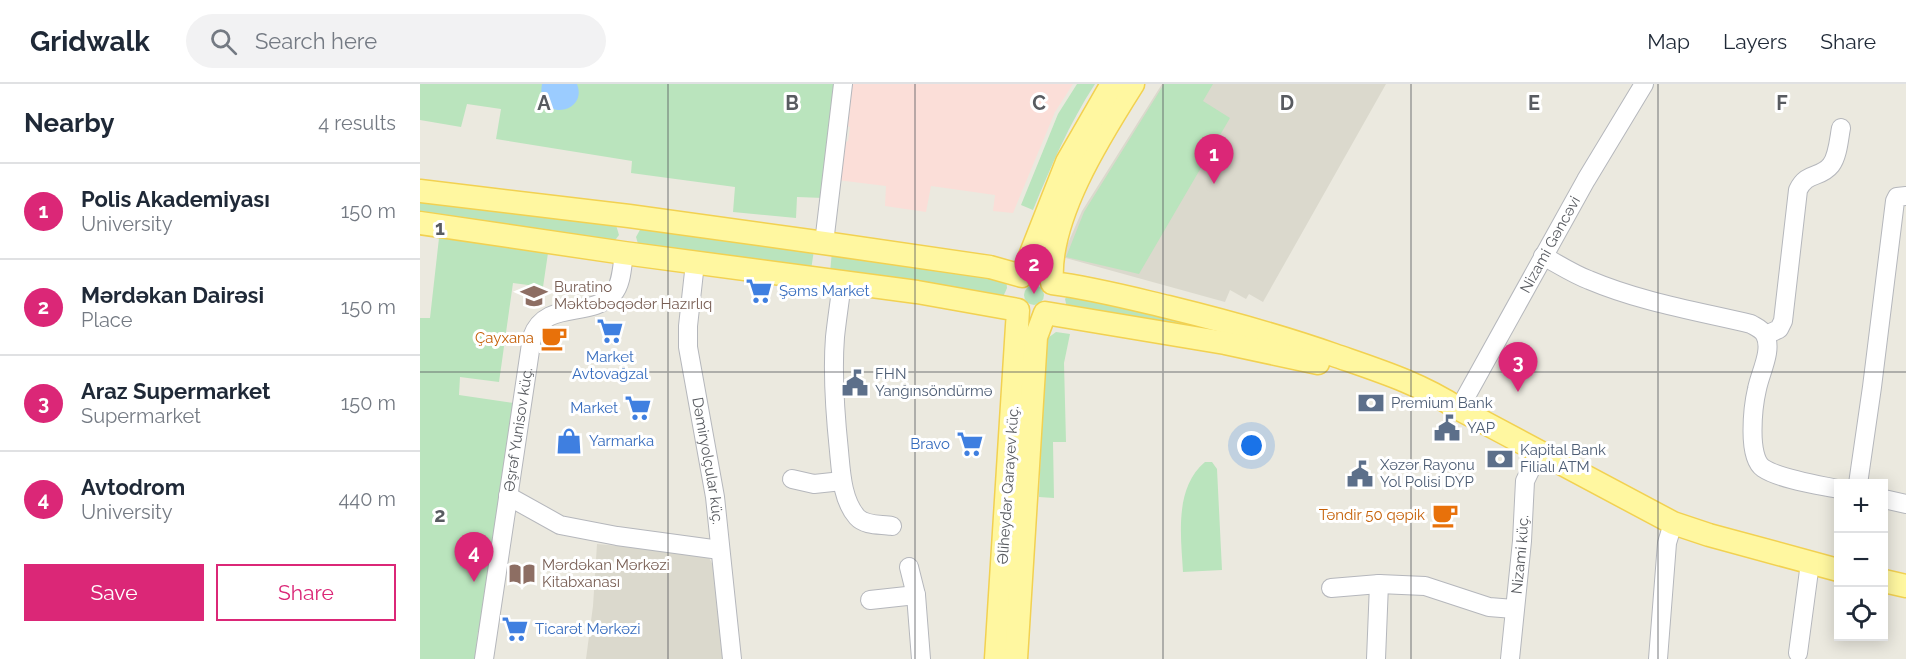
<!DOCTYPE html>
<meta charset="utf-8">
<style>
:root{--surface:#fff;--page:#f2f2f3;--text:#1f2937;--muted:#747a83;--line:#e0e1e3;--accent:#db2777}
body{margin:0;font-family:Raleway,sans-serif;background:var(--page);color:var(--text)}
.controls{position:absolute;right:18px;bottom:18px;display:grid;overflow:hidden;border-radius:0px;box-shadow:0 3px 15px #0003}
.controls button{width:54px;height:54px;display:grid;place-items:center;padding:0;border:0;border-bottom:2px solid var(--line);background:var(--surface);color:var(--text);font:30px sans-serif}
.you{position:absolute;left:832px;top:362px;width:21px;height:21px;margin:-15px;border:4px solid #fff;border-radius:50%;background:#1a73e8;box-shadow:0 0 0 9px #1a73e833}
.badge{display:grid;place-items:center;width:39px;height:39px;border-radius:50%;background:var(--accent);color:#fff;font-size:20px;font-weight:700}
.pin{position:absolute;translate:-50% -50px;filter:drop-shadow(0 2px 3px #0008)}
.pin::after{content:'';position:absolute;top:32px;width:21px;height:18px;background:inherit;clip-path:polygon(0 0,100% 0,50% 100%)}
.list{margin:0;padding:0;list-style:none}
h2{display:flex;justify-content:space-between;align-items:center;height:78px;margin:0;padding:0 24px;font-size:26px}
h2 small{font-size:20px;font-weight:400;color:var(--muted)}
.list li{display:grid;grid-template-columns:39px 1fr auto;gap:18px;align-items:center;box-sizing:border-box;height:96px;padding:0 24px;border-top:2px solid var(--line)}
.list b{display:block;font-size:22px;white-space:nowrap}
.list p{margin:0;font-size:20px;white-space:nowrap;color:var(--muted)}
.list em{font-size:20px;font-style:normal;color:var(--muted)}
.actions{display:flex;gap:12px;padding:18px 24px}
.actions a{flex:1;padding:14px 0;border:2px solid var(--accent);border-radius:0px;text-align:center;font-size:21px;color:var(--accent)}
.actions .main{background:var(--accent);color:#fff}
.icon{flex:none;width:33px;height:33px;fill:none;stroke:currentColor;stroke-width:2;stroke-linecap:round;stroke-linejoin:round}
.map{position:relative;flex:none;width:1486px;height:575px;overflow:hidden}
header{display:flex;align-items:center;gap:36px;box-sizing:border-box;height:84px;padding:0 30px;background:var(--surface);border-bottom:2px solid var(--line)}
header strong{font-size:28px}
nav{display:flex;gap:33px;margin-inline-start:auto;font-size:21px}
.search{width:420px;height:54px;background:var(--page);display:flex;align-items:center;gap:15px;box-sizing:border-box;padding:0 21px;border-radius:33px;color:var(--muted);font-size:22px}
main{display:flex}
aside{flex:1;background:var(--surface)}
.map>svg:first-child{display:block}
.education{fill:#dbd9cd}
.medical{fill:#fbded8}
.green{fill:#bae4bd}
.water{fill:#9bccff}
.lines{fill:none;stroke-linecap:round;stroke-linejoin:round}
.minor-casing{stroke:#b5b7bc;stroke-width:20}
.major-casing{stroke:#f2d151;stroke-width:25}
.minor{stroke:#fff;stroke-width:18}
.major{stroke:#fff7a0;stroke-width:22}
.grid{fill:none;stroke:#585b60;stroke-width:1.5;stroke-opacity:0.55}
.labels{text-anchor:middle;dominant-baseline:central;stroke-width:6;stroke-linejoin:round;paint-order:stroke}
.street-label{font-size:15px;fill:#585b60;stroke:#fff}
.education-label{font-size:15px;fill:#785e54;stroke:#fff;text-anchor:start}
.shop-label{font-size:15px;fill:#366cbe;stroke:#fff;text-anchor:start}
.food-label{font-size:15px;fill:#c56008;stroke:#fff;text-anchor:end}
.service-label{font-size:15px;fill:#4e5e75;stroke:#fff;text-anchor:start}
.grid-label{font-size:20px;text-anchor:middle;font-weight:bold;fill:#585b60;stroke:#fff;stroke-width:6;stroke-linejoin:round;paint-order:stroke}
</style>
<header>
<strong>Gridwalk</strong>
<div class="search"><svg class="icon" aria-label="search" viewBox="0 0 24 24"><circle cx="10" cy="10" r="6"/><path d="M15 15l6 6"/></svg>Search here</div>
<nav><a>Map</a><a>Layers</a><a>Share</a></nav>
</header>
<main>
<aside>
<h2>Nearby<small>4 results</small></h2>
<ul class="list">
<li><span class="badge">1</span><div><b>Polis Akademiyası</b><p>University</p></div><em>150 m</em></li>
<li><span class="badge">2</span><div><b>Mərdəkan Dairəsi</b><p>Place</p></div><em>150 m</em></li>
<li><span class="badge">3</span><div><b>Araz Supermarket</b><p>Supermarket</p></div><em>150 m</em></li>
<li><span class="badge">4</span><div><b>Avtodrom</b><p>University</p></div><em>440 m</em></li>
</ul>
<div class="actions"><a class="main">Save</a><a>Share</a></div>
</aside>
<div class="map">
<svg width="1486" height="575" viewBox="0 0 1486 575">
<rect width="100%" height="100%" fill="#ebe9df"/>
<g class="education">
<polygon points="742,0 966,0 843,218 829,210 826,215 810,206 805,218 642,173 662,127"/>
<polygon points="177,460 287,470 295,485 303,575 166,575 173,522"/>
</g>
<polygon class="medical" points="428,0 653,0 635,28 593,129 573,127 575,111 511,102 506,128 465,122 466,102 417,96 421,60 428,57 430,43 423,41"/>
<g class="green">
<polygon points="0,0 416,0 404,114 377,113 376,134 313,128 315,103 211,89 212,77 76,55 81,25 47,20 41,43 0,36"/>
<path d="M657,0H675C649,40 631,82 613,126L601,121L638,30Z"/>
<polygon points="744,0 793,0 783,17 810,34 719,190 646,173 664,128"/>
<polygon points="0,115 196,141 199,151 193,159 0,133"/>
<polygon points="221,144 394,166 391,186 219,163 216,153"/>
<polygon points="19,154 128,169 123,203 93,199 79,298 40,293 39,311 94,319 63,543 58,547 55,575 0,575 0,234 10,234"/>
<polygon points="412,167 586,194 587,204 583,213 410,189"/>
<circle cx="614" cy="211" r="10"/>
<polygon points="649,209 853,258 647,224 645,215"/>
<polygon points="636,248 650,250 644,279 646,358 633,358 634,414 619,413 625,256"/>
<path d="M785,378H792L797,385L802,486L763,488C761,452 754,404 785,378Z"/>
</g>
<path class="water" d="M122,0H157C169,30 115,39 122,0Z"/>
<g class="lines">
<g class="minor-casing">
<g id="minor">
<polyline points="404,159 423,0"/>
<path d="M1123,172C1138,180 1153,190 1169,196C1221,218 1276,227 1331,240C1336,243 1342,245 1345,251C1353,266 1340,289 1337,305C1333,322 1327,373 1343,384C1359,395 1399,401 1418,405"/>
<path id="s1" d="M275,179L268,242V263L295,413L312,575"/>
<path d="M422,198C420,216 417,234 415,253C412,291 415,329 419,367C421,388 422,416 437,433C445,442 461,440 472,442"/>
<path d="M1346,251L1359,245L1363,237L1378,106C1387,87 1400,95 1411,81C1418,72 1419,54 1421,44"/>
<path id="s2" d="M1039,325L1166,96L1224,0"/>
<polyline points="372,395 394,400 422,397"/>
<polyline points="1438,400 1452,303 1475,117 1477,113 1486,112"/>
<polyline points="88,412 140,441 197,452 300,466"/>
<polyline points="1464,415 1486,420"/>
<polyline points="489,483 496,511 501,575"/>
<polyline points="911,504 959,500 1005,502 1069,523 1094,525"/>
<polyline points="450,516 496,511"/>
<polyline points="1378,569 1390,479"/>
<path id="s3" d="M64,575L112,253C125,215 171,235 193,210C202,200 202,182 204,169"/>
<polyline points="956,575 959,500"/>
<path id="s4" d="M1090,575L1102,457L1105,397L1119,368"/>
<polyline points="1238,575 1247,459 1253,439"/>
</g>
</g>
<g class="major-casing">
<g id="major">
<path d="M713,0C680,52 627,135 632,199C672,204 710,214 748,223C805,237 860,252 914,271C960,287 999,299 1039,325L1253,439L1289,451L1418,486"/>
<polyline points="0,107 209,132 404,159 570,183 602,192 647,78 692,0"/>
<polyline points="0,139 204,169 497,208 598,226 576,575"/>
<polyline points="1464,497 1486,502"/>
<polyline points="596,575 616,253 625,229 805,259 898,279"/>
</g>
</g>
<use href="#minor" class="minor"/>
<use href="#major" class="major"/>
</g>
<path class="grid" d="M248,0V575M495,0V575M743,0V575M991,0V575M1238,0V575M0,288H1486"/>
<defs>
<g id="supermarket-bare" transform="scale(2.07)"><path d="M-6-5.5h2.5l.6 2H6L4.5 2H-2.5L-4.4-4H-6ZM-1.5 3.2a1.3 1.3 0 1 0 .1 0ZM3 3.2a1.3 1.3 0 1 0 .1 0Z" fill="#3f7fe0" stroke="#fff" stroke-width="2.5" paint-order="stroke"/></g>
<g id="school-bare" transform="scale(2.07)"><path d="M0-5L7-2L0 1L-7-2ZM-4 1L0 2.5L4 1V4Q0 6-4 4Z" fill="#8d6e63" stroke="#fff" stroke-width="2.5" paint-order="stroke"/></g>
<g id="cafe-bare" transform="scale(2.07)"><path d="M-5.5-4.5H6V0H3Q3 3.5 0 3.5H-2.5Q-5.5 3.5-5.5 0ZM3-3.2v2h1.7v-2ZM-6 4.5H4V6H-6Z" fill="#e8710a" stroke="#fff" stroke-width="2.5" paint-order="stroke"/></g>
<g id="civic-bare" transform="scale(2.07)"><path d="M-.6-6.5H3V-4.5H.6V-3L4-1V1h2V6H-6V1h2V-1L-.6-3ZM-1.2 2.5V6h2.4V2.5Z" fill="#5c6f8a" stroke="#fff" stroke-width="2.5" paint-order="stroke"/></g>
<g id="bank-bare" transform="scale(2.07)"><path d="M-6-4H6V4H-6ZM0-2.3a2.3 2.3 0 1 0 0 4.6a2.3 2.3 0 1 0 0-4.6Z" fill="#5c6f8a" stroke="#fff" stroke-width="2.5" paint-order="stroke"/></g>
<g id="shop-bare" transform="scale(2.07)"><path d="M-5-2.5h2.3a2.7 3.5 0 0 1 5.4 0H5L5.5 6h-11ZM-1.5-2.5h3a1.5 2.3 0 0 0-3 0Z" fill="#3f7fe0" stroke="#fff" stroke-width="2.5" paint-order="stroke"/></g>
<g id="library-bare" transform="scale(2.07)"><path d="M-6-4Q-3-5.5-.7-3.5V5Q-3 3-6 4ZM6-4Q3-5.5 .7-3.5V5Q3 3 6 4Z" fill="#8d6e63" stroke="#fff" stroke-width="2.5" paint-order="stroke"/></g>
</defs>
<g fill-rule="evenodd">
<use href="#supermarket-bare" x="339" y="207"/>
<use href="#school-bare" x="114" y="212"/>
<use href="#supermarket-bare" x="190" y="247"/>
<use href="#cafe-bare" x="134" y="254"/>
<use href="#civic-bare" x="435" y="299"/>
<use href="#bank-bare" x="951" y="319"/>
<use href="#supermarket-bare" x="218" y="324"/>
<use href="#civic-bare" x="1027" y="344"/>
<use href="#shop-bare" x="149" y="357"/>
<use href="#supermarket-bare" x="550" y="360"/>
<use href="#bank-bare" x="1080" y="375"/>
<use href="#civic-bare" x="940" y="390"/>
<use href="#cafe-bare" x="1025" y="431"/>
<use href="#library-bare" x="102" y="490"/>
<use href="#supermarket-bare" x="95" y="545"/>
</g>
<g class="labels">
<g class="street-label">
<text stroke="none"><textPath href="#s2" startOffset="188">Nizami Gəncəvi</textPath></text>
<text stroke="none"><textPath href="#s3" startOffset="232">Əşrəf Yunisov küç.</textPath></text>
<text stroke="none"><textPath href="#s1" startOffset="200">Dəmiryolçular küç.</textPath></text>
<text transform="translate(588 401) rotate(-86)">Əliheydər Qarayev küç.</text>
<text stroke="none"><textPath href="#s4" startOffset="105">Nizami küç.</textPath></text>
</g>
<g class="education-label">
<text x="134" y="203">Buratino<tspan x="134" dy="17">Məktəbəqədər Hazırlıq</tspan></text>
<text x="122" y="481">Mərdəkan Mərkəzi<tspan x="122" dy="17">Kitabxanası</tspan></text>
</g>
<g class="shop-label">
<text x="359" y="207">Şəms Market</text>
<text x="190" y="273" text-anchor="middle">Market<tspan x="190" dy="17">Avtovağzal</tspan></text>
<text x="198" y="324" text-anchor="end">Market</text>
<text x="169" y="357">Yarmarka</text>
<text x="530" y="360" text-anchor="end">Bravo</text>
<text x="115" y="545">Ticarət Mərkəzi</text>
</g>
<g class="food-label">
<text x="114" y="254">Çayxana</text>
<text x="1005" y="431">Təndir 50 qəpik</text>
</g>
<g class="service-label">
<text x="455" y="290">FHN<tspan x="455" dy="17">Yanğınsöndürmə</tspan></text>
<text x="971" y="319">Premium Bank</text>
<text x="1047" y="344">YAP</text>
<text x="1100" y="366">Kapital Bank<tspan x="1100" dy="17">Filialı ATM</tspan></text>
<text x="960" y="381">Xəzər Rayonu<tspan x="960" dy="17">Yol Polisi DYP</tspan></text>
</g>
</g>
<g class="grid-label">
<text x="124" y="26">A</text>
<text x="372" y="26">B</text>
<text x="619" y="26">C</text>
<text x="867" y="26">D</text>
<text x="1114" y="26">E</text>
<text x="1362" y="26">F</text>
<text x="20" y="151">1</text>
<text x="20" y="438">2</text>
</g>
</svg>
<div class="controls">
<button>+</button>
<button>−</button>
<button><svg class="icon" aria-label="locate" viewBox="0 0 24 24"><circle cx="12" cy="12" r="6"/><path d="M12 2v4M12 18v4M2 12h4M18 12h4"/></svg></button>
</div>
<div class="you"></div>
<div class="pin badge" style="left:794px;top:100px">1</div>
<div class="pin badge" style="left:614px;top:210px">2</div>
<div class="pin badge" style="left:1098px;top:308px">3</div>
<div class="pin badge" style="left:54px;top:498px">4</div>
</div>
</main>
